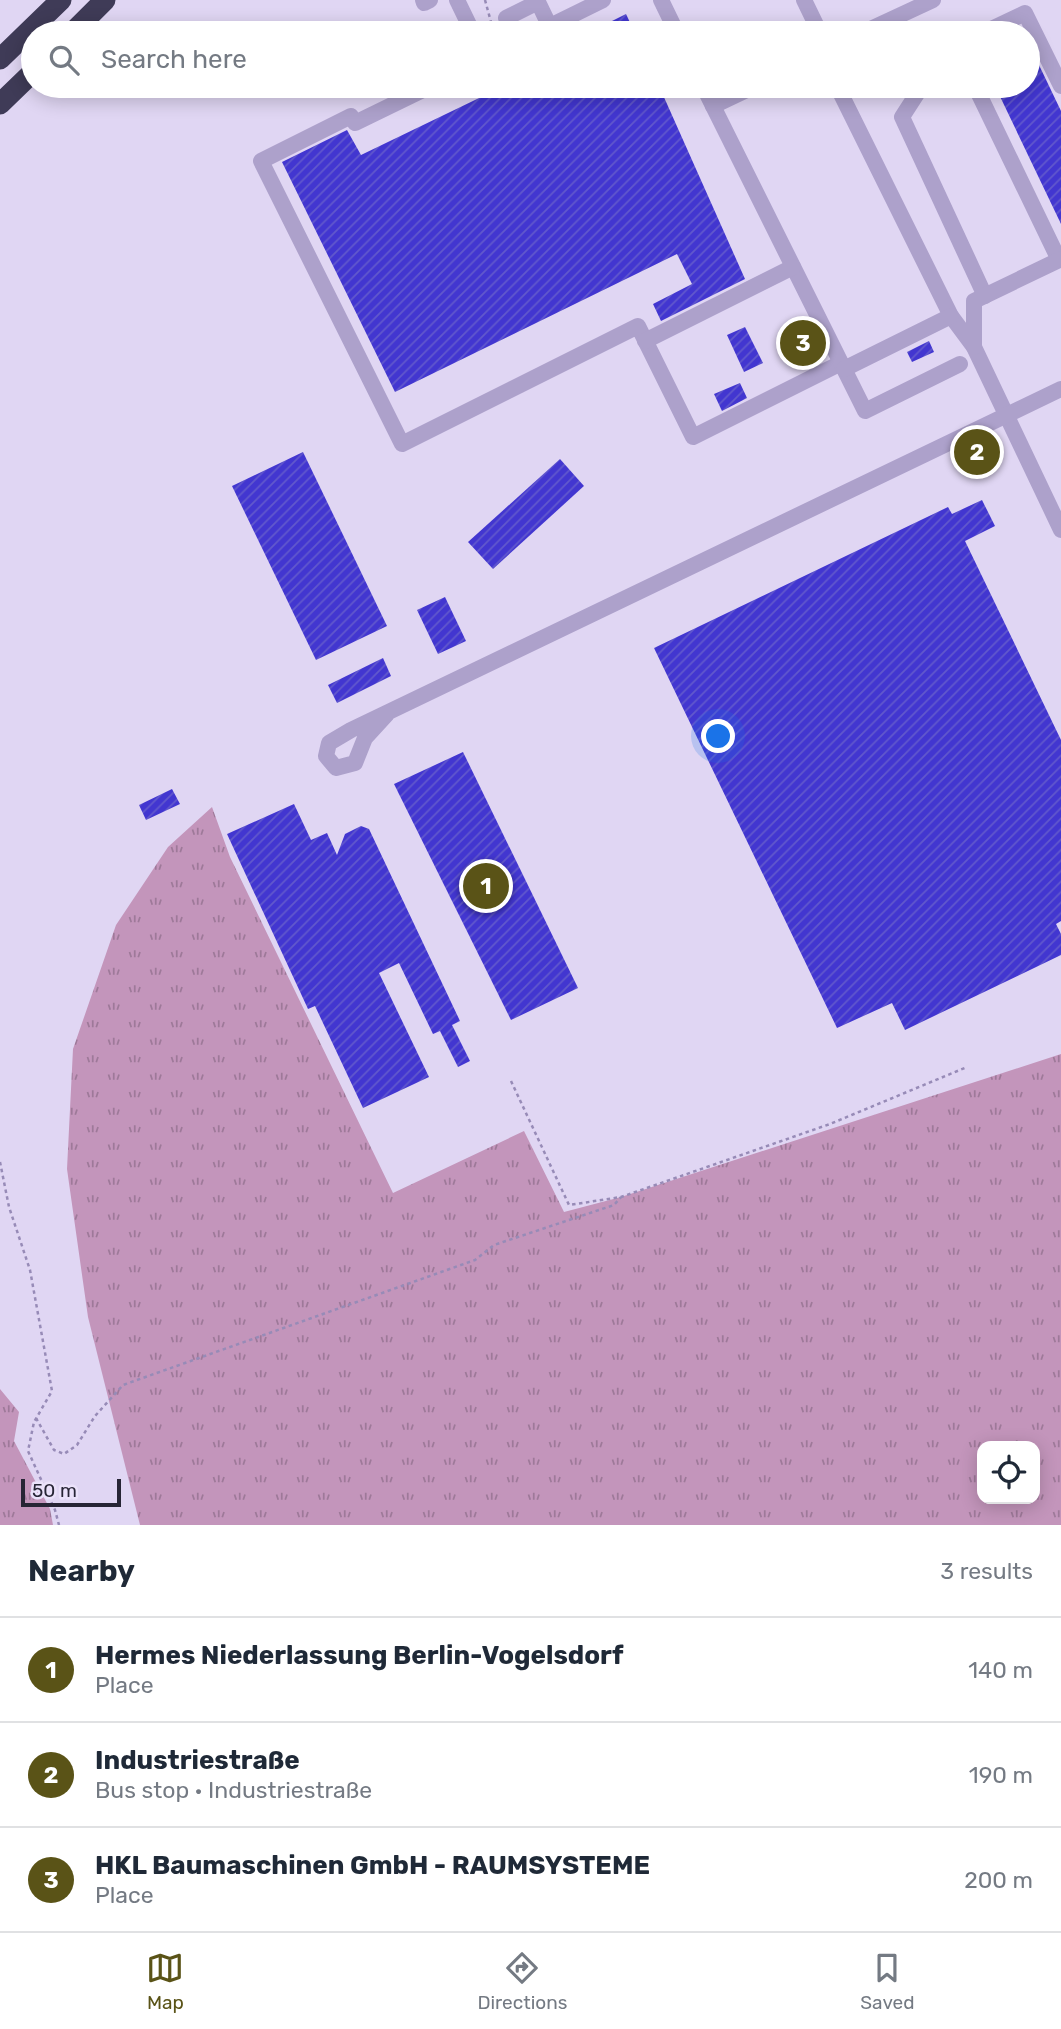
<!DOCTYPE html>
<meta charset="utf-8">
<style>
:root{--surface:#fff;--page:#f6f6f7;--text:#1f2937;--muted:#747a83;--line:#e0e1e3;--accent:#5a5317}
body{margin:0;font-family:Rubik,sans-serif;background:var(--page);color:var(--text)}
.controls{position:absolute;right:21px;bottom:21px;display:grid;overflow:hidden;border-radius:14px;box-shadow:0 4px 18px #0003}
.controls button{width:63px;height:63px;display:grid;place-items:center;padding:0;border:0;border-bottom:2px solid var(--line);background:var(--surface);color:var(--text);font:35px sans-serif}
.scale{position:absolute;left:21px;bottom:18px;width:100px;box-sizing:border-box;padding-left:7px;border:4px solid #272535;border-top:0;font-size:19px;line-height:24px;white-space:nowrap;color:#272535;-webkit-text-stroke:5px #ebe2fa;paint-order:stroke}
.you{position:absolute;left:719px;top:737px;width:24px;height:24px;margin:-18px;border:5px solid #fff;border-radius:50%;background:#1a73e8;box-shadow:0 0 0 10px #1a73e833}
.badge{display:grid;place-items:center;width:46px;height:46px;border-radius:50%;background:var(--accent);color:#fff;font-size:23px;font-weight:700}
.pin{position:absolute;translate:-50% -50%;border:4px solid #fff;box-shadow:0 2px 7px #0006}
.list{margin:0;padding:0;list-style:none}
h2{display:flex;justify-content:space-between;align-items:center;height:91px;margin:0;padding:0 28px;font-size:30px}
h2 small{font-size:23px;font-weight:400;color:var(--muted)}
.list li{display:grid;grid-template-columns:46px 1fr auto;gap:21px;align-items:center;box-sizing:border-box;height:105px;padding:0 28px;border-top:2px solid var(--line)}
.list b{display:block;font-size:26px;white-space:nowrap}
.list p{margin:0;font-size:23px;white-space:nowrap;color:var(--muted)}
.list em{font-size:23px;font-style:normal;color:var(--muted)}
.icon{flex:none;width:38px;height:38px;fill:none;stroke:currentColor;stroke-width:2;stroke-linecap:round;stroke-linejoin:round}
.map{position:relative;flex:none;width:1061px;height:1525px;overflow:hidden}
.search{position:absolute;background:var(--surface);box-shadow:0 4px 18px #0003;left:21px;right:21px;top:21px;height:77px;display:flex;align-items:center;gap:18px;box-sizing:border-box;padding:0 24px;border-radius:38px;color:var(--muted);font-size:26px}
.sheet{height:406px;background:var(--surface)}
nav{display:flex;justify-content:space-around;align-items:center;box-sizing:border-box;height:98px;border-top:2px solid var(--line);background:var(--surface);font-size:19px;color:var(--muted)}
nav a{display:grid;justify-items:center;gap:4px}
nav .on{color:var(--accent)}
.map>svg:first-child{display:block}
.grass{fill:url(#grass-tufts);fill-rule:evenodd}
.building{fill:url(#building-hatch)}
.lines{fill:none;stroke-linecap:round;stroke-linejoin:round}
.path{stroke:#978bb7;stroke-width:2.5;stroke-dasharray:3.5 3.5;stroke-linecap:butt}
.minor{stroke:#ada1cb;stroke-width:16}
.highway{stroke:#3f3b57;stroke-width:21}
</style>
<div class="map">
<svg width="1061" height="1525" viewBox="0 0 1061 1525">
<defs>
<pattern id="grass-tufts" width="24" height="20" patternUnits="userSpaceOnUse" patternTransform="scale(1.75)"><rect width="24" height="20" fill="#c395bb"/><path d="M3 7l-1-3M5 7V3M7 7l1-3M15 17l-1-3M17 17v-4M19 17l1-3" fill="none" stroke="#9e7999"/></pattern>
<pattern id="building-hatch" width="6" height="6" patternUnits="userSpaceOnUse" patternTransform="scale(1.75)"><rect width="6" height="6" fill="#4236d0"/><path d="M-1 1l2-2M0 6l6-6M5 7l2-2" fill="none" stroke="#6158cc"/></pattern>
</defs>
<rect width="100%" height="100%" fill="#e0d6f3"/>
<g class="grass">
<path d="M212,807L230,857L393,1193L524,1131L564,1212L621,1197L1061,1054V1525H140L88,1317L67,1169L73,1049L116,925L168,847ZM982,1446H1035V1499H982Z"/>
<polygon points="0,1389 19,1412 14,1441 50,1509 53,1525 0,1525"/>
</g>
<g class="building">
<polygon points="626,14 635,33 588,33"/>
<polygon points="1028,42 1061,111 1061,224 995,86 1028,86"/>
<polygon points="504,86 659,86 745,279 661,321 653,304 692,284 677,254 395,392 282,162 347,130 361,155"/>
<polygon points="801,319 819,357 804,364 800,355 802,349 796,347 793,340 797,338 790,324"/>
<polygon points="745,327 763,363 744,372 727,335"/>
<polygon points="929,341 934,352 912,362 907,352"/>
<polygon points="740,383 747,398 722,411 714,394"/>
<polygon points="303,452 387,626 316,660 232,486"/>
<polygon points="560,459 584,486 493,569 468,542"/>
<polygon points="982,500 995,526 965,541 1061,740 1061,921 1056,924 1061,934 1061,955 905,1030 892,1003 837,1028 654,648 948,507 952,514"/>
<polygon points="445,597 466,641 438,654 417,610"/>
<polygon points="383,658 391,676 337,703 328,685"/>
<polygon points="463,752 578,988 511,1020 394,784"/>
<polygon points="172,789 180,804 146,820 139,805"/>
<polygon points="294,804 311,840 327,833 337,855 345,834 361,826 369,829 460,1021 452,1025 470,1061 458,1067 440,1031 433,1034 399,963 379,973 429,1077 363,1108 315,1006 308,1009 227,834"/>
</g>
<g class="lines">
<g class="path">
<polyline points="485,0 494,33"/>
<polyline points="511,1081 569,1205 621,1197 830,1124 967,1067"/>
<polyline points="0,1162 9,1207 30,1270 52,1391 34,1422 28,1451 55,1510 59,1525"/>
<polyline points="36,1418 54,1450 64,1454 77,1445 95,1416 123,1385 475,1260 494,1245 614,1205 621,1197"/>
</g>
<g class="minor">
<polyline points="423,0 424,3 430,0"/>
<polyline points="457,0 473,33"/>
<polyline points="661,0 677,33"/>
<polyline points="804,0 820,33"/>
<polyline points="506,18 538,2 550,27"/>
<polyline points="536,33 603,0"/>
<polyline points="862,33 933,0"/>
<polyline points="983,33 1025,13 1061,86"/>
<polyline points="431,86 355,123 351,116 261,161 402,444 638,326 693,437 841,363"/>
<polyline points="703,86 865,411 960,364"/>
<polyline points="837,86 951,316 974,347 1061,530"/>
<polyline points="922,86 902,117 985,296"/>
<polyline points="975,86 1059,260"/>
<polyline points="713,106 755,86"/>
<polyline points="645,341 793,267"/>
<polyline points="974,347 974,301 1061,259"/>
<polyline points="844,369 951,316"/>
<polyline points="387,714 365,738 355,763 336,768 326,756 329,743 351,730 1061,389"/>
</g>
<g class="highway">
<polyline points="72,33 105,0"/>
<polyline points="0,59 61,0"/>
<polyline points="0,104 33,72"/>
</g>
</g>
</svg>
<div class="controls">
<button><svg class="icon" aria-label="locate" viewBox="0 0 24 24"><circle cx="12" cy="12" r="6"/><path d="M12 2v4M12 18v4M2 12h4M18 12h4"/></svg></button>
</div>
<div class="scale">50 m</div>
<div class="you"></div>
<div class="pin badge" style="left:486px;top:886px">1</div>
<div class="pin badge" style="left:977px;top:452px">2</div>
<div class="pin badge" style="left:803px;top:343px">3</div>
<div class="search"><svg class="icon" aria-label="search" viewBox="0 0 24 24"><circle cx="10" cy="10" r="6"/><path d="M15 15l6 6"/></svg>Search here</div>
</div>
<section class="sheet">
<h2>Nearby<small>3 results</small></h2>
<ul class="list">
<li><span class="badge">1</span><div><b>Hermes Niederlassung Berlin-Vogelsdorf</b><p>Place</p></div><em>140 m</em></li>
<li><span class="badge">2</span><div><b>Industriestraße</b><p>Bus stop · Industriestraße</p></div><em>190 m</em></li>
<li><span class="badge">3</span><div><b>HKL Baumaschinen GmbH - RAUMSYSTEME</b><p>Place</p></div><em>200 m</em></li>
</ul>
</section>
<nav>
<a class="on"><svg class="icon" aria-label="map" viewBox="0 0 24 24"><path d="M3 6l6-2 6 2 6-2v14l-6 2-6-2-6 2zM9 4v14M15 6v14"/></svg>Map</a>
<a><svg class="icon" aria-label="directions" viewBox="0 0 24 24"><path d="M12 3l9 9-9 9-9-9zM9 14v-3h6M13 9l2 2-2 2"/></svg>Directions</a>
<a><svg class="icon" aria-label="saved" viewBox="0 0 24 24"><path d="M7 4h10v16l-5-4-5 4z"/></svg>Saved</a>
</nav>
